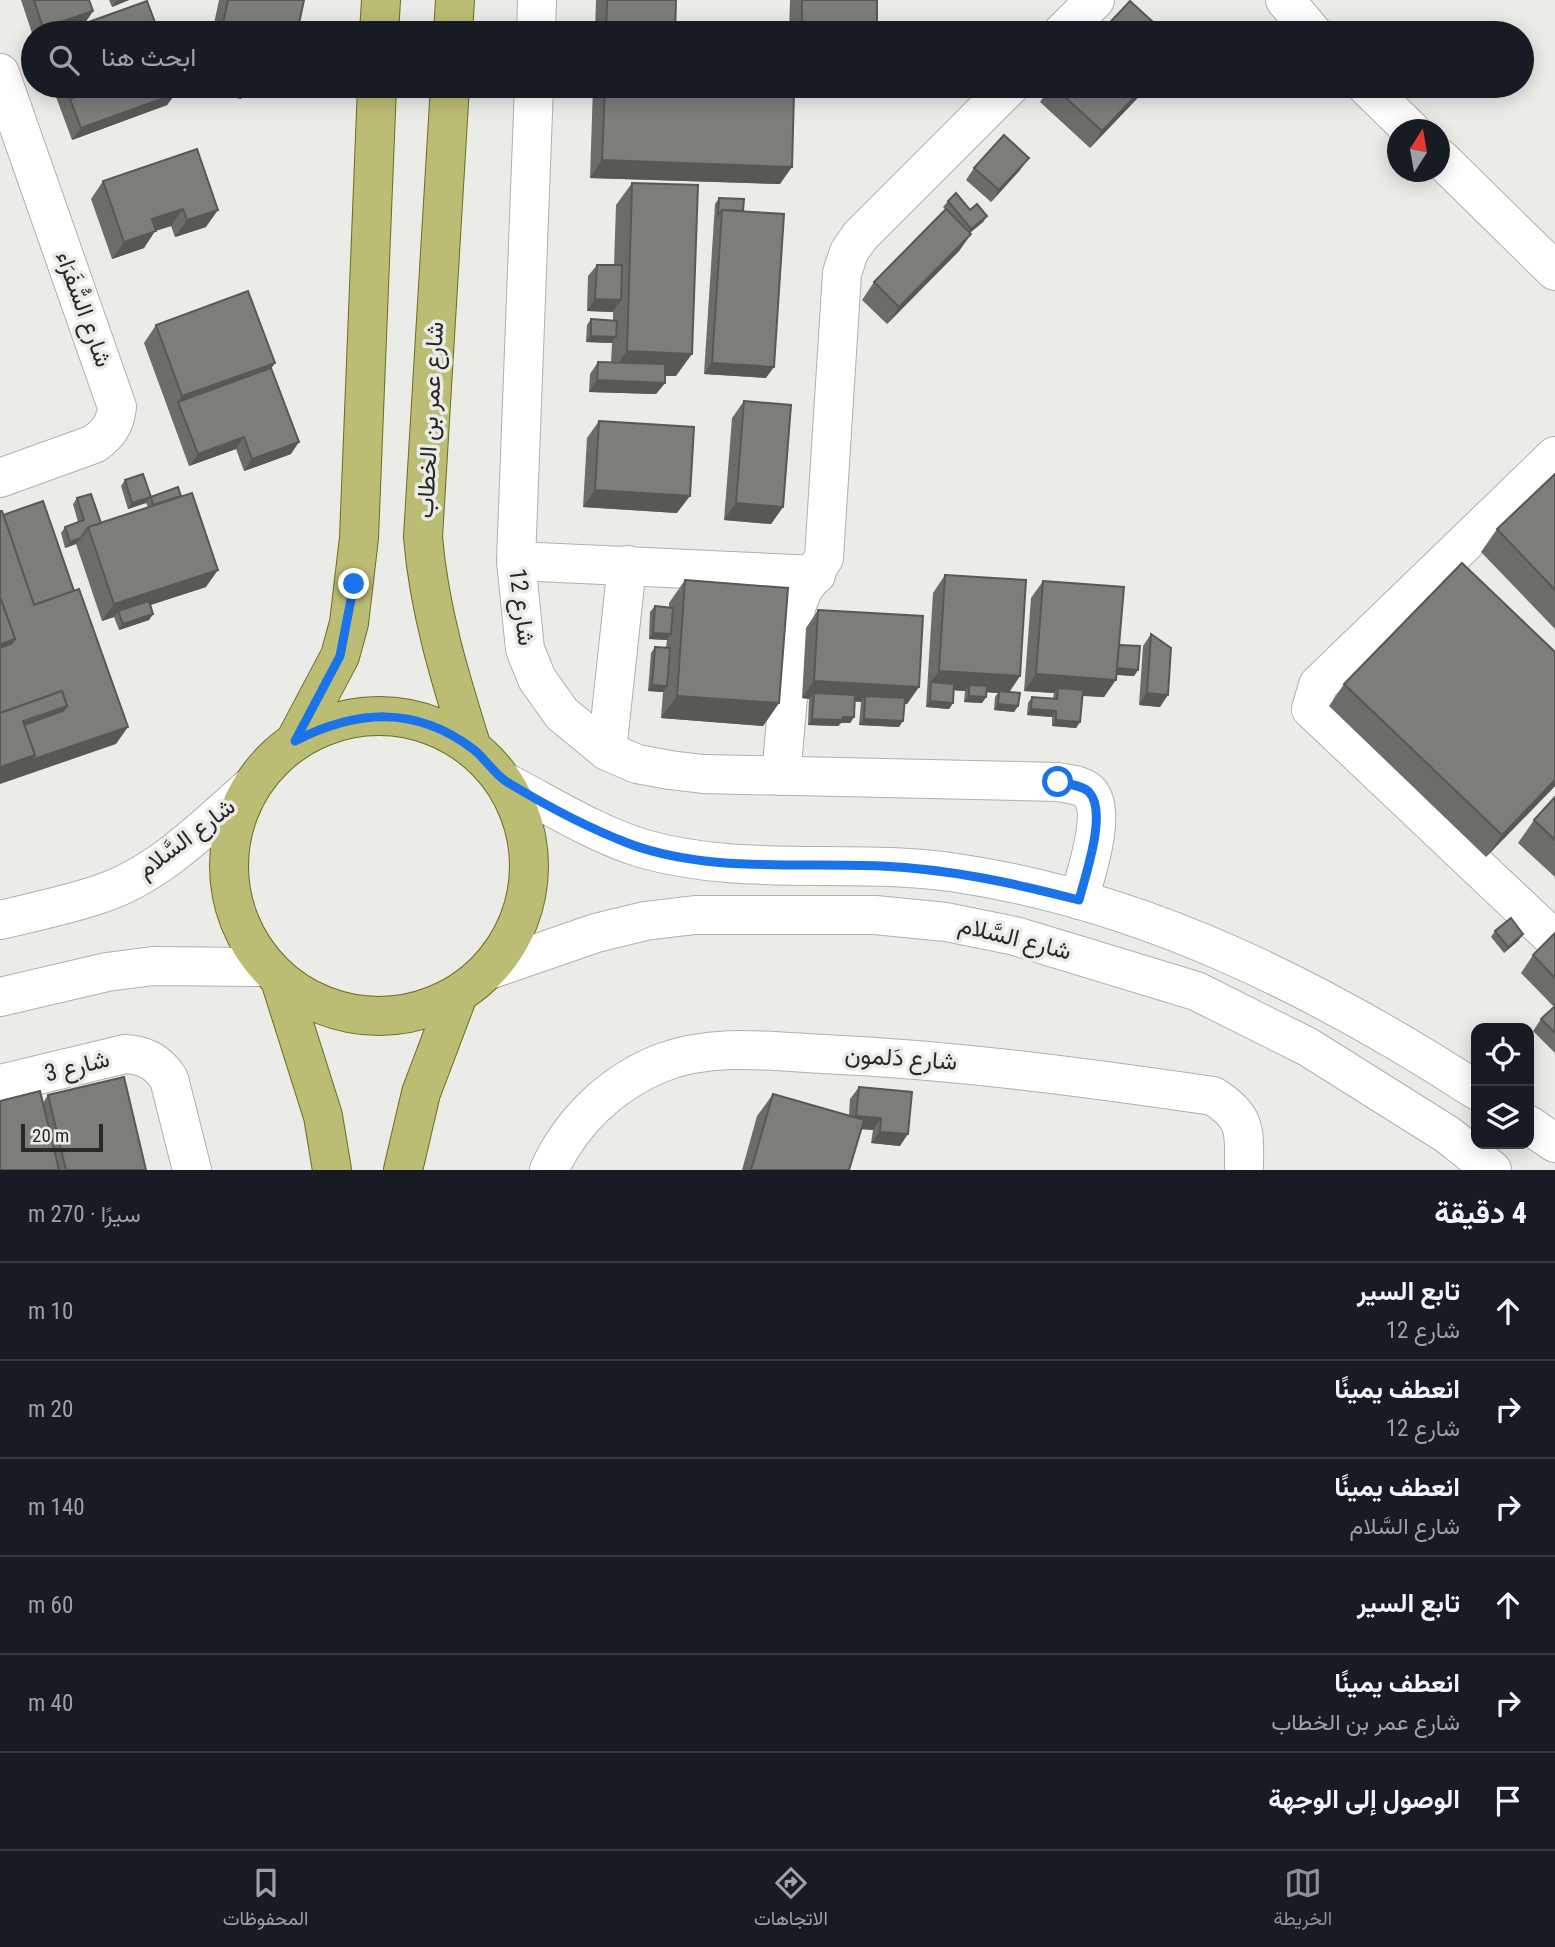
<!DOCTYPE html>
<html lang="ar">
<meta charset="utf-8">
<style>
:root{--surface:#171b24;--page:#20242c;--text:#f1f3f6;--muted:#9ea1a6;--line:#363941;--accent:#8c9099}
body{margin:0;font-family:"Roboto Condensed",Vazirmatn,sans-serif;background:var(--page);color:var(--text);direction:rtl}
.controls{position:absolute;right:21px;bottom:21px;display:grid;overflow:hidden;border-radius:14px;box-shadow:0 4px 18px #0003}
.controls button{width:63px;height:63px;display:grid;place-items:center;padding:0;border:0;border-bottom:2px solid var(--line);background:var(--surface);color:var(--text);font:35px sans-serif}
.compass{position:absolute;left:1387px;top:119px;width:63px;height:63px;border-radius:50%;background:var(--surface);box-shadow:0 4px 18px #0003;rotate:11deg}
.scale{position:absolute;left:21px;bottom:18px;width:82px;box-sizing:border-box;padding-left:7px;border:4px solid #292928;border-top:0;font-size:19px;line-height:24px;white-space:nowrap;color:#292928;-webkit-text-stroke:5px #ebebe8;paint-order:stroke}
.stop{position:absolute;width:21px;height:21px;margin:-16px;border:5px solid #1a73e8;border-radius:50%;background:#fff}
.stop.end{background:#1a73e8;border-color:#fff;box-shadow:0 2px 7px #0008}
.list{margin:0;padding:0;list-style:none}
h2{display:flex;justify-content:space-between;align-items:center;height:91px;margin:0;padding:0 28px;font-size:30px}
h2 small{font-size:23px;font-weight:400;color:var(--muted)}
.list li{display:grid;grid-template-columns:46px 1fr auto;gap:21px;align-items:center;box-sizing:border-box;height:98px;padding:0 28px;border-top:2px solid var(--line)}
.list b{display:block;font-size:26px;white-space:nowrap}
.list p{margin:0;font-size:23px;white-space:nowrap;color:var(--muted)}
.list em{font-size:23px;font-style:normal;color:var(--muted)}
.icon{flex:none;width:38px;height:38px;fill:none;stroke:currentColor;stroke-width:2;stroke-linecap:round;stroke-linejoin:round}
.map{position:relative;flex:none;width:1555px;height:1170px;overflow:hidden;direction:ltr}
.search{position:absolute;background:var(--surface);box-shadow:0 4px 18px #0003;left:21px;right:21px;top:21px;height:77px;display:flex;align-items:center;gap:18px;box-sizing:border-box;padding:0 24px;border-radius:38px;color:var(--muted);font-size:26px}
.sheet{height:679px;background:var(--surface)}
nav{display:flex;justify-content:space-around;align-items:center;box-sizing:border-box;height:98px;border-top:2px solid var(--line);background:var(--surface);font-size:19px;color:var(--muted)}
nav a{display:grid;justify-items:center;gap:4px}
nav .on{color:var(--accent)}
.map>svg:first-child{display:block}
.lines{fill:none;stroke-linecap:round;stroke-linejoin:round}
.minor-casing{stroke:#b0b0ad;stroke-width:40}
.major-casing{stroke:#6b6d1d;stroke-width:40}
.minor{stroke:#fff;stroke-width:38}
.major{stroke:#bbbd74;stroke-width:38}
.wall{fill:#6c6c69}
.shaded-wall{fill:#585855}
.building{fill:#7d7d7a;stroke:#585855;stroke-width:2}
.route{stroke:#1a73e8;stroke-width:9}
.labels{text-anchor:middle;dominant-baseline:central;stroke-width:7;stroke-linejoin:round;paint-order:stroke}
.street-label{font-size:24px;fill:#292928;stroke:#ebebe8}
</style>
<div class="map">
<svg width="1555" height="1170" viewBox="0 0 1555 1170">
<rect width="100%" height="100%" fill="#ebebe8"/>
<g class="lines">
<g class="minor-casing">
<g id="minor">
<polyline points="1285,0 1313,33"/>
<polyline points="536,33 537,0"/>
<polyline points="1062,33 1095,0"/>
<path d="M0,73L117,407C115,425 108,434 94,444L0,478"/>
<path d="M534,86L516,561L525,649L537,679L562,714L607,751L637,764L670,770L703,774L1058,782C1068,784 1082,785 1089,792C1108,812 1085,876 1079,900"/>
<polyline points="1366,86 1411,130"/>
<polyline points="1440,158 1555,271"/>
<polyline points="1555,456 1318,685 1311,709 1555,940"/>
<polyline points="516,561 816,575"/>
<polyline points="607,751 627,565"/>
<polyline points="781,776 796,607 803,590 824,558 842,273 849,252 860,236 1010,86"/>
<path d="M503,781C548,804 593,833 641,848C743,878 853,857 957,873C1145,901 1318,988 1476,1090"/>
<path d="M0,920C33,912 68,905 100,894C158,875 205,827 249,788"/>
<polyline points="489,970 596,933 645,921 695,915 875,915 946,922 1015,936 1196,991 1308,1047 1448,1135 1492,1170"/>
<polyline points="0,997 107,972 153,966 267,967"/>
<path d="M0,1084L125,1054C145,1055 158,1062 169,1079L192,1170"/>
<polyline points="1529,1125 1555,1143"/>
<path d="M549,1170C571,1122 611,1083 661,1063C713,1043 769,1051 823,1054C954,1060 1083,1077 1213,1096C1248,1118 1244,1131 1244,1170"/>
</g>
</g>
<g class="major-casing">
<g id="major">
<polyline points="379,33 381,0"/>
<polyline points="453,33 455,0"/>
<path d="M450,86L423,537C429,610 450,678 472,748"/>
<circle cx="379" cy="866" r="150"/>
<polyline points="295,741 340,656 349,623 359,538 377,86"/>
<polyline points="280,980 323,1116 332,1170"/>
<polyline points="403,1170 421,1093 458,995"/>
</g>
</g>
<use href="#minor" class="minor"/>
<use href="#major" class="major"/>
</g>
<g class="wall">
<polygon points="21,0 89,0 93,11 85,23 55,33 33,33 33,36"/>
<polygon points="109,0 129,0 112,7"/>
<polygon points="219,0 304,0 297,33 212,33"/>
<polygon points="596,0 676,0 675,33 595,33"/>
<polygon points="790,0 877,0 871,33 789,33"/>
<polygon points="52,86 173,86 175,94 167,105 72,140"/>
<polygon points="593,86 673,86 673,88 780,184 590,178"/>
<polygon points="1051,86 1149,86 1090,148 1040,102"/>
<polygon points="197,149 206,227 175,237 171,226 155,231 144,248 112,259 91,199 103,181"/>
<polygon points="974,168 1020,170 991,202 966,180"/>
<polygon points="632,183 676,376 665,376 665,383 656,394 589,392 590,374 598,362 611,362 612,343 586,342 587,325 591,319 613,321 613,312 587,311 588,276 597,265 614,265 616,205"/>
<polygon points="719,198 743,211 766,378 704,374 715,204"/>
<polygon points="948,201 987,216 983,222 970,233 971,234 959,251 887,324 862,300 874,282 946,210 943,207"/>
<polygon points="156,325 275,363 271,368 291,454 244,471 236,449 189,466 144,343"/>
<polygon points="744,401 783,507 771,524 724,520 732,418"/>
<polygon points="599,421 677,513 583,507 587,438"/>
<polygon points="1555,474 1555,629 1481,552 1497,529"/>
<polygon points="125,480 151,497 146,503 128,509 121,486"/>
<polygon points="151,497 206,587 150,605 153,614 149,620 119,630 114,617 102,621 76,544 65,548 61,533 65,527 78,522 73,504 77,498 101,523 148,507 146,503"/>
<polygon points="945,575 1020,676 1009,692 1018,706 1014,712 994,710 995,697 998,693 986,692 986,697 982,703 964,702 965,691 954,690 953,703 949,709 926,707 933,593"/>
<polygon points="685,580 779,703 763,726 661,718 663,692 648,691 651,653 655,647 666,647 667,640 649,639 650,612 655,606 669,608 669,603"/>
<polygon points="1043,581 1119,645 1138,670 1134,676 1117,675 1104,697 1082,696 1080,722 1076,728 1052,726 1052,717 1027,715 1028,703 1032,697 1053,698 1054,693 1024,691 1031,598"/>
<polygon points="818,610 919,687 907,704 904,704 899,727 859,725 861,702 855,701 854,717 850,723 841,723 838,726 808,725 809,699 802,698 806,628"/>
<polygon points="1151,634 1160,707 1139,705 1143,646"/>
<polygon points="1344,684 1555,786 1486,857 1329,706"/>
<polygon points="1555,797 1555,877 1518,843 1534,820"/>
<polygon points="1495,931 1519,940 1504,953 1491,937"/>
<polygon points="1555,933 1555,1053 1533,1031 1541,1019 1554,1007 1521,973 1533,955"/>
<polygon points="859,1087 900,1146 871,1143 873,1130 861,1129 849,1170 742,1170 757,1116 773,1094 849,1115 850,1099"/>
<polygon points="48,1095 146,1170 0,1170"/>
</g>
<g class="shaded-wall">
<polygon points="119,0 129,0 112,7 116,1"/>
<polygon points="93,11 85,23 55,33 39,33 43,28"/>
<polygon points="802,23 877,25 871,33 795,33"/>
<polygon points="94,86 129,86 70,99 61,111 74,93"/>
<polygon points="203,86 244,86 249,87 241,99 200,90"/>
<polygon points="717,86 747,86 744,90 715,88"/>
<polygon points="1145,86 1149,86 1090,148 1102,131"/>
<polygon points="175,94 167,105 72,140 81,128"/>
<polygon points="1029,158 1020,170 991,202 999,190"/>
<polygon points="602,160 792,167 780,184 590,178"/>
<polygon points="183,209 171,226 155,231 144,248 112,259 124,242 152,219"/>
<polygon points="218,210 206,227 175,237 187,220"/>
<polygon points="987,216 983,222 967,235 971,229"/>
<polygon points="971,234 959,251 887,324 899,307"/>
<polygon points="595,299 621,300 613,312 587,311"/>
<polygon points="591,336 616,337 612,343 586,342"/>
<polygon points="627,351 692,354 676,376 611,374"/>
<polygon points="275,363 263,380 178,402 182,396"/>
<polygon points="712,363 774,367 766,378 704,374"/>
<polygon points="597,380 665,383 656,394 589,392"/>
<polygon points="244,437 236,449 189,466 198,454"/>
<polygon points="299,442 291,454 244,471 252,459"/>
<polygon points="595,490 690,496 677,513 583,507"/>
<polygon points="151,497 146,503 128,509 132,503"/>
<polygon points="736,503 783,507 771,524 724,520"/>
<polygon points="81,538 76,544 65,548 70,542"/>
<polygon points="218,570 206,587 120,615 118,611 114,617 102,621 114,604"/>
<polygon points="153,614 149,620 119,630 123,624"/>
<polygon points="653,633 671,634 667,640 649,639"/>
<polygon points="15,639 0,660 0,644"/>
<polygon points="1110,668 1138,670 1134,676 1106,674"/>
<polygon points="939,671 1020,676 1008,694 999,691 998,693 969,691 969,685 965,691 931,689 931,682"/>
<polygon points="1036,674 1116,680 1104,697 1058,694 1058,688 1054,693 1024,691"/>
<polygon points="814,681 919,687 907,704 865,702 865,696 861,702 813,699 814,693 809,699 802,698"/>
<polygon points="652,685 667,686 663,692 648,691"/>
<polygon points="1147,693 1168,695 1160,707 1139,705"/>
<polygon points="677,696 779,703 763,726 661,718"/>
<polygon points="969,696 986,697 982,703 964,702"/>
<polygon points="930,701 953,703 949,709 926,707"/>
<polygon points="998,704 1018,706 1014,712 994,710"/>
<polygon points="67,706 51,728 0,730"/>
<polygon points="1031,709 1056,711 1052,717 1027,715"/>
<polygon points="843,717 854,717 850,723 841,723 838,726 808,725 812,719"/>
<polygon points="864,719 903,721 899,727 859,725"/>
<polygon points="1056,720 1080,722 1076,728 1052,726"/>
<polygon points="128,727 116,744 0,784 0,767 35,755"/>
<polygon points="1555,780 1555,786 1486,857 1502,835"/>
<polygon points="1523,934 1519,940 1504,953 1508,947"/>
<polygon points="856,1116 881,1118 873,1130 847,1128"/>
<polygon points="880,1132 908,1134 900,1146 871,1143"/>
</g>
<g class="building">
<polygon points="34,0 89,0 93,11 43,28"/>
<polygon points="228,0 304,0 297,33 221,33"/>
<polygon points="607,0 676,0 675,33 606,33"/>
<polygon points="802,0 877,0 877,25 802,23"/>
<polygon points="147,1 159,33 58,33"/>
<polygon points="1130,1 1165,33 1100,33"/>
<polygon points="71,86 94,86 74,93"/>
<polygon points="105,86 173,86 175,94 81,128 70,99"/>
<polygon points="605,86 673,86 673,88 794,93 792,167 602,160"/>
<polygon points="1053,86 1145,86 1102,131"/>
<polygon points="1004,135 1029,158 999,190 974,168"/>
<polygon points="197,149 218,210 187,220 183,209 152,219 156,231 124,242 103,181"/>
<polygon points="632,183 698,185 692,354 627,351"/>
<polygon points="956,193 970,210 977,204 987,216 971,229 948,201"/>
<polygon points="719,198 744,199 743,211 722,210 718,215"/>
<polygon points="946,209 971,234 899,307 874,282"/>
<polygon points="722,210 784,214 774,367 712,363"/>
<polygon points="597,265 622,265 621,300 595,299"/>
<polygon points="248,291 275,363 182,396 156,325"/>
<polygon points="591,319 617,321 616,337 591,336"/>
<polygon points="598,362 665,364 665,383 597,380"/>
<polygon points="271,368 299,442 252,459 244,437 198,454 178,402"/>
<polygon points="744,401 791,405 783,507 736,503"/>
<polygon points="599,421 694,427 690,496 595,490"/>
<polygon points="143,474 151,497 132,503 125,480"/>
<polygon points="1555,474 1555,590 1497,529"/>
<polygon points="178,487 181,496 153,505 151,497"/>
<polygon points="192,493 218,570 114,604 88,527"/>
<polygon points="91,494 101,523 88,527 81,538 70,542 65,527 84,520 77,498"/>
<polygon points="43,501 74,591 34,605 3,515"/>
<polygon points="0,511 2,511 34,605 79,589 128,727 31,760 35,755 24,725 63,711 67,706 62,691 0,713 0,648 11,644 15,639 0,597"/>
<polygon points="1462,563 1555,652 1555,780 1502,835 1344,684"/>
<polygon points="945,575 1026,580 1020,676 939,671"/>
<polygon points="685,580 788,588 779,703 677,696"/>
<polygon points="1043,581 1124,587 1116,680 1036,674"/>
<polygon points="0,597 15,639 0,644"/>
<polygon points="149,601 153,614 123,624 118,611"/>
<polygon points="655,606 673,608 671,634 653,633"/>
<polygon points="818,610 923,616 919,687 814,681"/>
<polygon points="1151,634 1171,648 1168,695 1147,693"/>
<polygon points="1119,645 1140,646 1138,670 1117,668"/>
<polygon points="655,647 670,648 667,686 652,685"/>
<polygon points="931,682 954,684 953,703 930,701"/>
<polygon points="969,685 987,686 986,697 969,696"/>
<polygon points="1058,688 1083,690 1080,722 1056,720 1056,711 1031,709 1032,697 1057,699"/>
<polygon points="62,691 67,706 23,721 35,755 0,767 0,713"/>
<polygon points="999,691 1020,693 1018,706 998,704"/>
<polygon points="814,693 855,695 854,717 843,717 842,720 812,719"/>
<polygon points="865,696 905,698 903,721 864,719"/>
<polygon points="1555,797 1555,840 1534,820"/>
<polygon points="1511,918 1523,934 1508,947 1495,931"/>
<polygon points="1555,933 1555,978 1533,955"/>
<polygon points="1555,1006 1555,1033 1541,1019"/>
<polygon points="124,1077 146,1170 66,1170 48,1095"/>
<polygon points="859,1087 912,1092 908,1134 880,1132 881,1118 856,1116"/>
<polygon points="40,1091 59,1170 0,1170 0,1101"/>
<polygon points="773,1094 864,1120 849,1170 751,1170"/>
</g>
<g class="lines">
<path class="route" d="M354,584L340,656L295,741C356,710 415,705 473,749C485,758 494,774 507,782C545,805 588,828 630,844C709,873 799,862 881,866C949,869 1014,883 1079,900C1085,876 1108,812 1089,792C1082,785 1067,784 1058,782"/>
</g>
<g class="labels">
<g class="street-label">
<text transform="translate(84 309) rotate(70)">شارع السُّفَرَاء</text>
<text transform="translate(430 420) rotate(-87)">شارع عمر بن الخطاب</text>
<text transform="translate(522 607) rotate(83)">شارع 12</text>
<text transform="translate(186 838) rotate(-37)">شارع السَّلام</text>
<text transform="translate(1015 938) rotate(14)">شارع السَّلام</text>
<text transform="translate(901 1058) rotate(4)">شارع دَلمون</text>
<text transform="translate(77 1066) rotate(-14)">شارع 3</text>
</g>
</g>
</svg>
<div class="controls">
<button><svg class="icon" aria-label="locate" viewBox="0 0 24 24"><circle cx="12" cy="12" r="6"/><path d="M12 2v4M12 18v4M2 12h4M18 12h4"/></svg></button>
<button><svg class="icon" aria-label="layers" viewBox="0 0 24 24"><path d="M12 4l9 5-9 5-9-5zM3 14l9 5 9-5"/></svg></button>
</div>
<svg class="compass" viewBox="-18 -18 36 36"><path d="M0-13l5 13h-10z" fill="#e53935"/><path d="M0 13l5-13h-10z" fill="#9ea1a6"/></svg>
<div class="scale">20 m</div>
<div class="stop" style="left:1058px;top:782px"></div>
<div class="stop end" style="left:354px;top:584px"></div>
<div class="search"><svg class="icon" aria-label="search" viewBox="0 0 24 24"><circle cx="10" cy="10" r="6"/><path d="M15 15l6 6"/></svg>ابحث هنا</div>
</div>
<section class="sheet">
<h2>4 دقيقة<small>سيرًا · 270 m</small></h2>
<ul class="list">
<li><svg class="icon" aria-label="ahead" viewBox="0 0 24 24"><path d="M12 20V5M6 11l6-6 6 6"/></svg><div><b>تابع السير</b><p>شارع 12</p></div><em>10 m</em></li>
<li><svg class="icon" aria-label="right" viewBox="0 0 24 24"><path d="M7 20v-9h11M14 6l5 5-5 5"/></svg><div><b>انعطف يمينًا</b><p>شارع 12</p></div><em>20 m</em></li>
<li><svg class="icon" aria-label="right" viewBox="0 0 24 24"><path d="M7 20v-9h11M14 6l5 5-5 5"/></svg><div><b>انعطف يمينًا</b><p>شارع السَّلام</p></div><em>140 m</em></li>
<li><svg class="icon" aria-label="ahead" viewBox="0 0 24 24"><path d="M12 20V5M6 11l6-6 6 6"/></svg><div><b>تابع السير</b></div><em>60 m</em></li>
<li><svg class="icon" aria-label="right" viewBox="0 0 24 24"><path d="M7 20v-9h11M14 6l5 5-5 5"/></svg><div><b>انعطف يمينًا</b><p>شارع عمر بن الخطاب</p></div><em>40 m</em></li>
<li><svg class="icon" aria-label="arrive" viewBox="0 0 24 24"><path d="M6 21V4h12l-3 4 3 4H6"/></svg><div><b>الوصول إلى الوجهة</b></div></li>
</ul>
</section>
<nav>
<a class="on"><svg class="icon" aria-label="map" viewBox="0 0 24 24"><path d="M3 6l6-2 6 2 6-2v14l-6 2-6-2-6 2zM9 4v14M15 6v14"/></svg>الخريطة</a>
<a><svg class="icon" aria-label="directions" viewBox="0 0 24 24"><path d="M12 3l9 9-9 9-9-9zM9 14v-3h6M13 9l2 2-2 2"/></svg>الاتجاهات</a>
<a><svg class="icon" aria-label="saved" viewBox="0 0 24 24"><path d="M7 4h10v16l-5-4-5 4z"/></svg>المحفوظات</a>
</nav>
